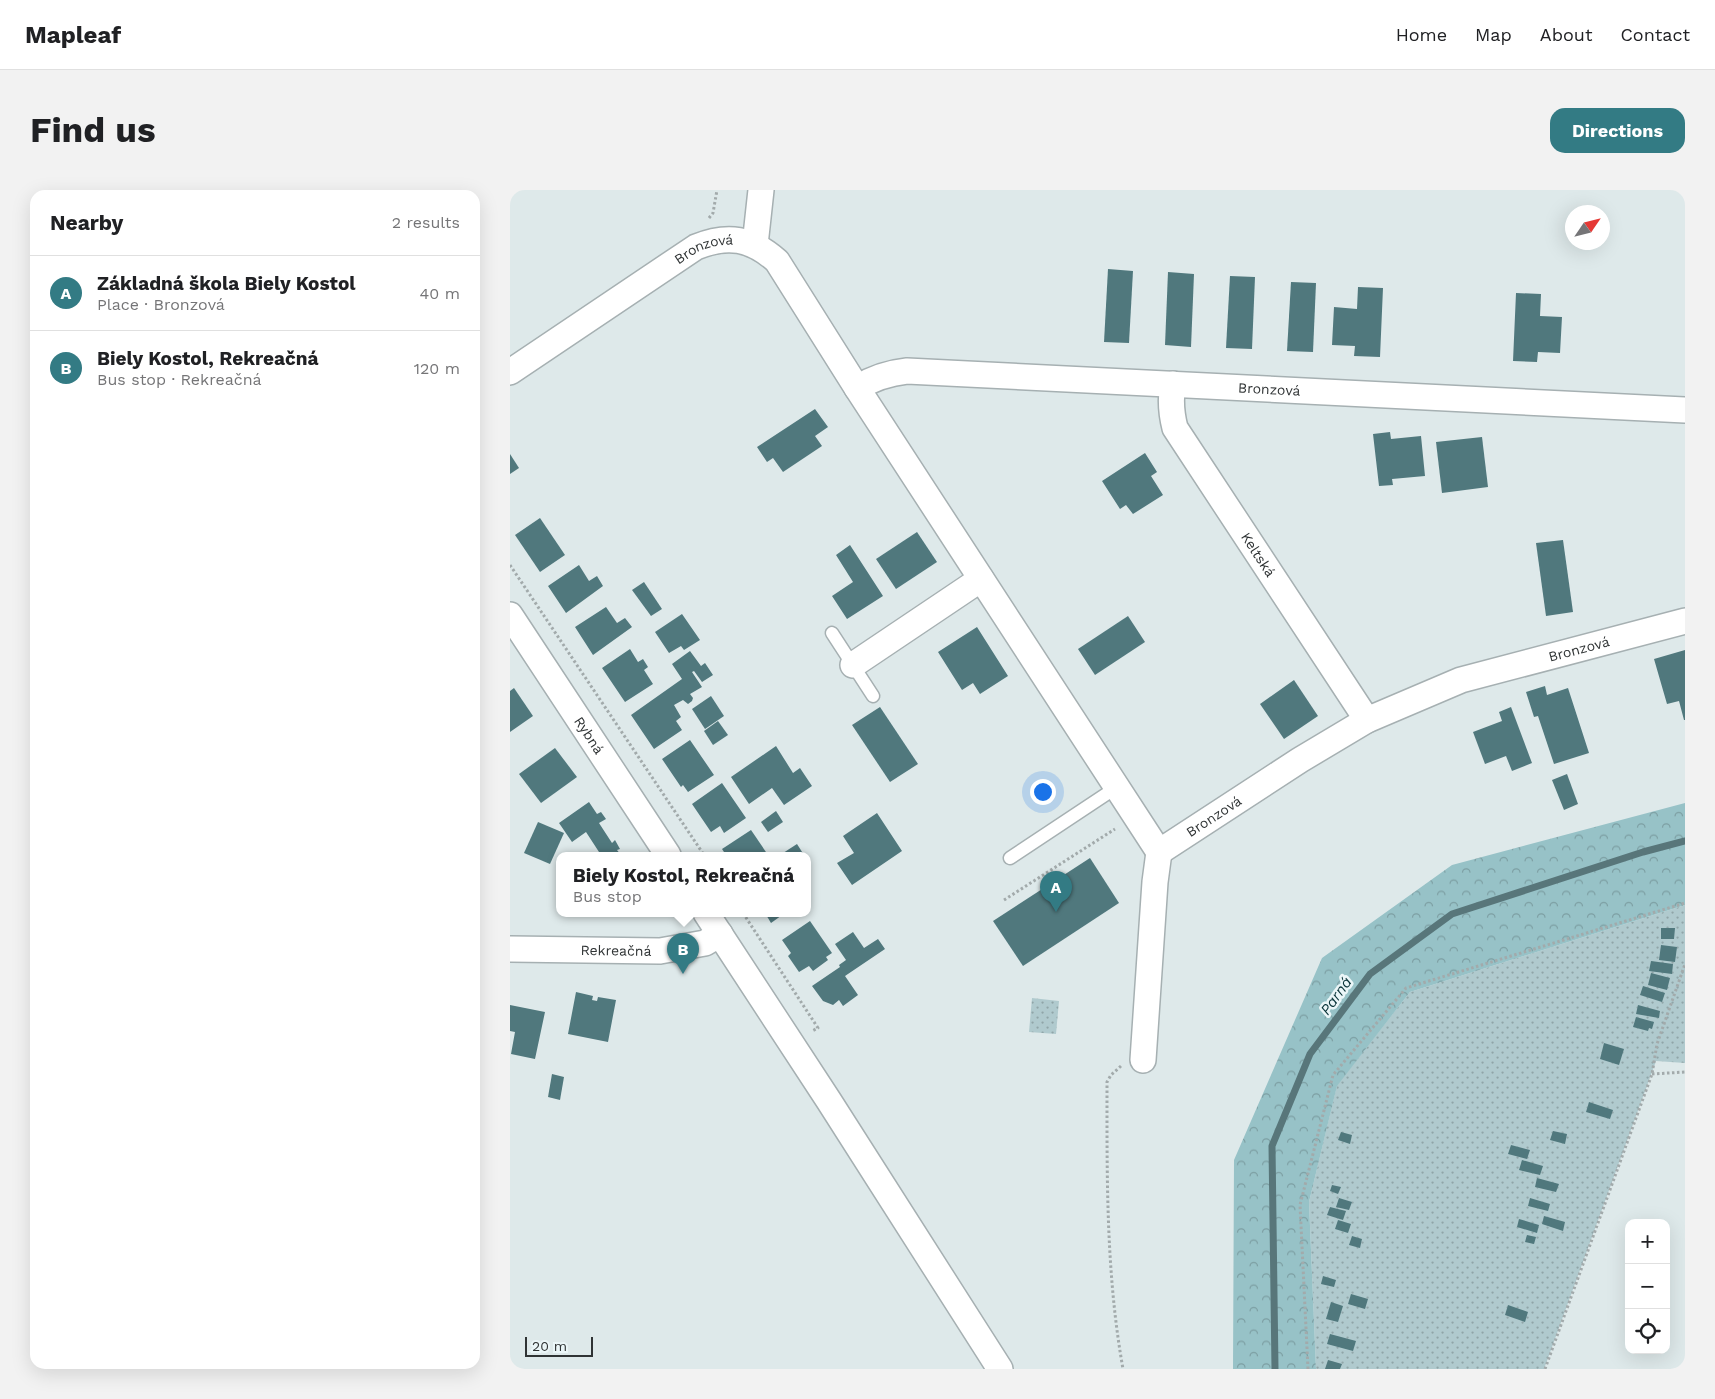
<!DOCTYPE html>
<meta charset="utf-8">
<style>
:root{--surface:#fff;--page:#f2f2f2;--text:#202124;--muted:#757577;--line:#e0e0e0;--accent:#337b84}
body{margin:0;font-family:"Work Sans",sans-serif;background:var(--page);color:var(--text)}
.controls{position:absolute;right:15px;bottom:15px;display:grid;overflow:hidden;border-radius:10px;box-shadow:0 5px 20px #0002}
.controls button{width:45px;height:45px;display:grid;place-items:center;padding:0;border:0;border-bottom:1px solid var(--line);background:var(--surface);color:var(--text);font:25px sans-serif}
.compass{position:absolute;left:1055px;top:15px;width:45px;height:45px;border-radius:50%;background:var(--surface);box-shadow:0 5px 20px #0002;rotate:55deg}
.scale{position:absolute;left:15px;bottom:12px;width:68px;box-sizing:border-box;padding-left:5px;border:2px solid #2f3334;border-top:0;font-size:14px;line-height:18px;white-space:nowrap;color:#2f3334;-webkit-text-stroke:4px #ebf6f8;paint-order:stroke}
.you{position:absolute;left:532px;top:601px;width:18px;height:18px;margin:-12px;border:4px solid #fff;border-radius:50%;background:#1a73e8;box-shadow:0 0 0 8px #1a73e833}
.badge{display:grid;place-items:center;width:32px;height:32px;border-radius:50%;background:var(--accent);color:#fff;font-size:16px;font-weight:700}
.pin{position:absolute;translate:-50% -41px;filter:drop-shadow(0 1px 2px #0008)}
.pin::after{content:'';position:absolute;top:26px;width:18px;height:15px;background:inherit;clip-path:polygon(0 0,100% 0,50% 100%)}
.popup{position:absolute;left:46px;top:662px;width:255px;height:65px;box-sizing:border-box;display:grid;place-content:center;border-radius:10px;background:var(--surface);filter:drop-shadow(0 1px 4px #0005);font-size:16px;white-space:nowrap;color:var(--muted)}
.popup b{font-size:19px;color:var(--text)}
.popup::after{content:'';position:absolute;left:50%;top:100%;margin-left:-10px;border:10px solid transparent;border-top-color:var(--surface)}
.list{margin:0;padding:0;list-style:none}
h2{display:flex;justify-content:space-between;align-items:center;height:65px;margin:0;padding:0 20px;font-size:21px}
h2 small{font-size:16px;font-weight:400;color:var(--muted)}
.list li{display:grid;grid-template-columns:32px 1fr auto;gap:15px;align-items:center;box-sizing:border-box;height:75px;padding:0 20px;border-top:1px solid var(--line)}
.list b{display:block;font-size:19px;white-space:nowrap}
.list p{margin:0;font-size:16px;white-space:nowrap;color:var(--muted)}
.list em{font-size:16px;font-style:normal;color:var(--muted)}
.icon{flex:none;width:28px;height:28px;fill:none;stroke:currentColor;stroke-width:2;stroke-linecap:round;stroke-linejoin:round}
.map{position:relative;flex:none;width:1175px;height:1179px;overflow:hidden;border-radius:15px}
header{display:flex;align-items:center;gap:30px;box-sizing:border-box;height:70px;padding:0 25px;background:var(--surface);border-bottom:1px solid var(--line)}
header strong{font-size:24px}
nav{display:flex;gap:28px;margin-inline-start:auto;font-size:18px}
.intro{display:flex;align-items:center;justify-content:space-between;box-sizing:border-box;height:120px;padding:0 30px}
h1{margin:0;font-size:35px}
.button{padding:12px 22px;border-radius:15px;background:var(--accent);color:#fff;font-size:18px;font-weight:700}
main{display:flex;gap:30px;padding:0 30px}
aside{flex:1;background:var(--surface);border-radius:15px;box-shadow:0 5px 20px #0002}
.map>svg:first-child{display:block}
.green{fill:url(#green-dots)}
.forest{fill:url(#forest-crowns)}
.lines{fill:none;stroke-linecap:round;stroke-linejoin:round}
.stream{stroke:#58767a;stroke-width:7}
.building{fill:#50787d}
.service-casing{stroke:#a6b0b2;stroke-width:15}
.minor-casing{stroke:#a6b0b2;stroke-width:28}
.path{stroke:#a2aaab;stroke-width:3;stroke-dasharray:2.5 2.5;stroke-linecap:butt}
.service{stroke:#fff;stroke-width:12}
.minor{stroke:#fff;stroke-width:25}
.labels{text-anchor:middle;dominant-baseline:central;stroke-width:5;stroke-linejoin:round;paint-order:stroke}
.street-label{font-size:14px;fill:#2f3334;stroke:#ebf6f8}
.water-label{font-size:15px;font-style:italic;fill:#093338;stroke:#ebf6f8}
</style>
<header>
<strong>Mapleaf</strong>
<nav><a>Home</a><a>Map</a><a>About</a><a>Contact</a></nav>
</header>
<div class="intro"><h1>Find us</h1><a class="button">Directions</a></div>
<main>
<aside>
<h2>Nearby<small>2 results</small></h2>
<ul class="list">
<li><span class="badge">A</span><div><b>Základná škola Biely Kostol</b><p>Place · Bronzová</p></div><em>40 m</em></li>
<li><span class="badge">B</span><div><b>Biely Kostol, Rekreačná</b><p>Bus stop · Rekreačná</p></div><em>120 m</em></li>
</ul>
</aside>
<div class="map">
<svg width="1175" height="1179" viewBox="0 0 1175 1179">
<defs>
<pattern id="green-dots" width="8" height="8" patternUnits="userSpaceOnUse" patternTransform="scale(1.25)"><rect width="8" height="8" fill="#b0cace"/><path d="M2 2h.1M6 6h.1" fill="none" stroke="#90a5a8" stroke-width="1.8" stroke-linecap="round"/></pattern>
<pattern id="forest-crowns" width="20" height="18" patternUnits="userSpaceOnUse" patternTransform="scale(1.25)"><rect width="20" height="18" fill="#97c2c7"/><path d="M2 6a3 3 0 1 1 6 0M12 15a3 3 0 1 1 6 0" fill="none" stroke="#7c9ea2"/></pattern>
</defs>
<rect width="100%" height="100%" fill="#dee9ea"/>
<g class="green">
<polygon points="1175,715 1175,873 1146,871 1034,1179 806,1179 799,1012 827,895 900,802"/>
<polygon points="522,808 549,811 546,844 519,842"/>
</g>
<polygon class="forest" points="1175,613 1175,715 900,802 827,896 799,1012 806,1179 723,1179 724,970 812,768 942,675"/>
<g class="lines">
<polyline class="stream" points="765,1179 762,956 800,864 860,784 942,724 1133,662 1175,651"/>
</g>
<g class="building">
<polygon points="598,79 623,81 619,153 594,152"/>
<polygon points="658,82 684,84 681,157 655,155"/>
<polygon points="720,86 745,87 742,159 716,158"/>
<polygon points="781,92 806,93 803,162 777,161"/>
<polygon points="848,97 873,98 870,167 844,166 845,156 822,155 824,117 847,119"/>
<polygon points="1006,103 1031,104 1030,126 1052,127 1050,163 1028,162 1027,172 1003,171"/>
<polygon points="305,219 318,237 305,246 312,256 273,282 263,268 257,272 247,257"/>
<polygon points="880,242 881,249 911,246 915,286 882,289 883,295 869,296 863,244"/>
<polygon points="972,247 978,297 932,303 926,252"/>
<polygon points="635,263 647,282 641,286 653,305 623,324 616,315 610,319 592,291"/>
<polygon points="0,264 9,278 0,284"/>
<polygon points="30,328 55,365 30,382 5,345"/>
<polygon points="407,342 427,372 386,399 366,369"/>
<polygon points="1053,350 1063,422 1036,426 1026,353"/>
<polygon points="340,355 373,406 337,429 322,406 343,392 326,365"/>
<polygon points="69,375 79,391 87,386 93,396 56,423 38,396"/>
<polygon points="134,392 152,419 141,426 122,400"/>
<polygon points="96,417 107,433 115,428 122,437 83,465 65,437"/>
<polygon points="172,424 190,450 174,460 171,456 159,463 145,442"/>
<polygon points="618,426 635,452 585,485 568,459"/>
<polygon points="467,437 498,486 470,504 463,493 452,500 428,462"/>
<polygon points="120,459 128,472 133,469 138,477 134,480 143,494 115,512 92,478"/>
<polygon points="1175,460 1175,530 1174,530 1169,511 1157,514 1144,469"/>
<polygon points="180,461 191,476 195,473 203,485 192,492 184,481 182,482 192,497 180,504 183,508 182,511 178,514 173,510 164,515 171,527 166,531 172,540 144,559 121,525 172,489 162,474"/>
<polygon points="784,490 808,526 774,549 750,514"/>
<polygon points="1035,496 1037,505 1058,498 1079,563 1044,574 1028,526 1024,527 1016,502"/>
<polygon points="4,498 23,526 0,542 0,501"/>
<polygon points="201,506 214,526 195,539 182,519"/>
<polygon points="370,517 408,574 380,592 342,535"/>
<polygon points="1001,517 1022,573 1002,581 996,566 975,574 963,542 992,531 989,522"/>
<polygon points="208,531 218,545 203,555 194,541"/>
<polygon points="180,550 204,585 178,602 173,595 171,597 152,569"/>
<polygon points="266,556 283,583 290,578 302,596 274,615 262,598 239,614 221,587"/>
<polygon points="45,558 67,587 31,613 9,584"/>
<polygon points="1057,584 1068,614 1054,620 1042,590"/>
<polygon points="212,593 236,628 214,643 210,636 201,642 182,614"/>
<polygon points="79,612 87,624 91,622 96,629 89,633 102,653 105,650 110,659 107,660 111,665 89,665 88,663 89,662 76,642 62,652 49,633"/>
<polygon points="266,621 273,632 258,642 251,632"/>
<polygon points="367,623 392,661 342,695 327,673 344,663 333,646"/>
<polygon points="28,632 54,643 40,674 14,663"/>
<polygon points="241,640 258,665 216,665 212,659"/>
<polygon points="287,654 294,665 270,665"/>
<polygon points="580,668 609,713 513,776 483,731"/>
<polygon points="255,723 275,723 261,733"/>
<polygon points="300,731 322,763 316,767 318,770 303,781 299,776 289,782 278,766 281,763 272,750"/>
<polygon points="1151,738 1165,738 1164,749 1151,749"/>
<polygon points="343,742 354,758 368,749 375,759 335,786 348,805 333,816 329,810 323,815 313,811 302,796 330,777 329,775 336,770 325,754"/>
<polygon points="1151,755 1167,757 1165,772 1149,770"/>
<polygon points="1141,771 1163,774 1162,784 1139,781"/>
<polygon points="1141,783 1160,788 1157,800 1138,795"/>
<polygon points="1133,796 1155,803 1152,812 1130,805"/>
<polygon points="66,802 83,806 82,810 87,811 88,807 106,810 98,852 58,844"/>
<polygon points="0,815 35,822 25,869 1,864 5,842 0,841"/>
<polygon points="1128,815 1150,821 1149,828 1126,824"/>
<polygon points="1126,827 1144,832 1142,839 1139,838 1138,841 1123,837"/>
<polygon points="1094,853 1114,859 1109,875 1090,869"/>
<polygon points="42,884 54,887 50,910 38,907"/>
<polygon points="1079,912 1103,920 1100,929 1076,922"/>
<polygon points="1043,941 1057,944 1055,954 1040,950"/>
<polygon points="831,942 842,945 840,954 828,950"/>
<polygon points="1001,955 1020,960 1017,969 998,964"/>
<polygon points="1012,970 1033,976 1030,985 1009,980"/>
<polygon points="1027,988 1049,994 1046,1002 1025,997"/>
<polygon points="822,995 831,997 828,1004 820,1001"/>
<polygon points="829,1008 842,1012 839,1020 826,1017"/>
<polygon points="1020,1008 1040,1014 1038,1021 1018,1016"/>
<polygon points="820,1017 836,1021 833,1030 817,1025"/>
<polygon points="1034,1026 1055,1032 1053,1041 1032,1034"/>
<polygon points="1009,1029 1029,1035 1027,1043 1007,1037"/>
<polygon points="828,1030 841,1034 838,1043 825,1039"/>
<polygon points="1017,1045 1026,1047 1024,1054 1015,1052"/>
<polygon points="842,1046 852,1049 850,1058 839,1055"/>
<polygon points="813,1086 826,1090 824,1097 811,1094"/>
<polygon points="841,1104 858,1109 855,1119 838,1114"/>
<polygon points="821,1112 833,1116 828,1132 816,1129"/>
<polygon points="998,1115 1018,1122 1015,1132 995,1125"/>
<polygon points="820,1144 846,1151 843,1161 817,1154"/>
<polygon points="818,1170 832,1174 830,1179 815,1179"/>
</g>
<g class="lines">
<g class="service-casing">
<g id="service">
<polyline points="322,443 363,506"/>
<polyline points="500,668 607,597"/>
</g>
</g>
<g class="minor-casing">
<g id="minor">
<polyline points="245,55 251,0"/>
<path id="s1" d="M0,182L186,57C218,44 241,48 267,71L347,198L649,662L790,570L857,530L951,490L1175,431"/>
<path id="s2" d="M663,194C660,209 661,222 665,238L857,530"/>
<path id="s3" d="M347,198C363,188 378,183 397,181L1175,220"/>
<path id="s4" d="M0,425L158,665"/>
<polyline points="343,475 471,389"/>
<polyline points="196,723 319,911 490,1179"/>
<path id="s5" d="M0,759L150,761L195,753L210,744"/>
<polyline points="633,870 645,692 649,662"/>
</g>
</g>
<g class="path">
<polyline points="199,28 203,23 207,0"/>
<polyline points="0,375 194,665"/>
<polyline points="494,710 605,639"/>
<polyline points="233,723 308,838 302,841"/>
<path d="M611,876L601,885L597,892C597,988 596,1084 613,1179"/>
<polyline points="1142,884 1175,882"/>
<polyline points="798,1179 790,1015 823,885 896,798 1175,713"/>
<polyline points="1035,1179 1142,884 1147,854 1175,774"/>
</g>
<use href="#service" class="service"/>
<use href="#minor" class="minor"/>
</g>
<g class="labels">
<g class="street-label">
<text stroke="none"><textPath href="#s1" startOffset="231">Bronzová</textPath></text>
<text stroke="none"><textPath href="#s3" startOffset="416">Bronzová</textPath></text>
<text stroke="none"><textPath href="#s2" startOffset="196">Keltská</textPath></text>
<text stroke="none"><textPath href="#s1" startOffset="1486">Bronzová</textPath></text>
<text stroke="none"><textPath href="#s4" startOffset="144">Rybná</textPath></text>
<text stroke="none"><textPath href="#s1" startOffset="1081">Bronzová</textPath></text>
<text stroke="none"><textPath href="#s5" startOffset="106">Rekreačná</textPath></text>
</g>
<g class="water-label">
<text transform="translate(826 806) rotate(-54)">Parná</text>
</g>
</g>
</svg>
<div class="controls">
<button>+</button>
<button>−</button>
<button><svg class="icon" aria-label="locate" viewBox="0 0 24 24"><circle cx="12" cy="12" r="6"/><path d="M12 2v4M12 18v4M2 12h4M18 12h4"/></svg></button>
</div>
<svg class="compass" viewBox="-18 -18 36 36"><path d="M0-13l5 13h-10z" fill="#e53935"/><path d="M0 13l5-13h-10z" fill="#757577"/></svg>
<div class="scale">20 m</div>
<div class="you"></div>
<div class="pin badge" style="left:546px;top:722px">A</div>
<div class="pin badge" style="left:173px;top:784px">B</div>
<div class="popup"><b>Biely Kostol, Rekreačná</b>Bus stop</div>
</div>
</main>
